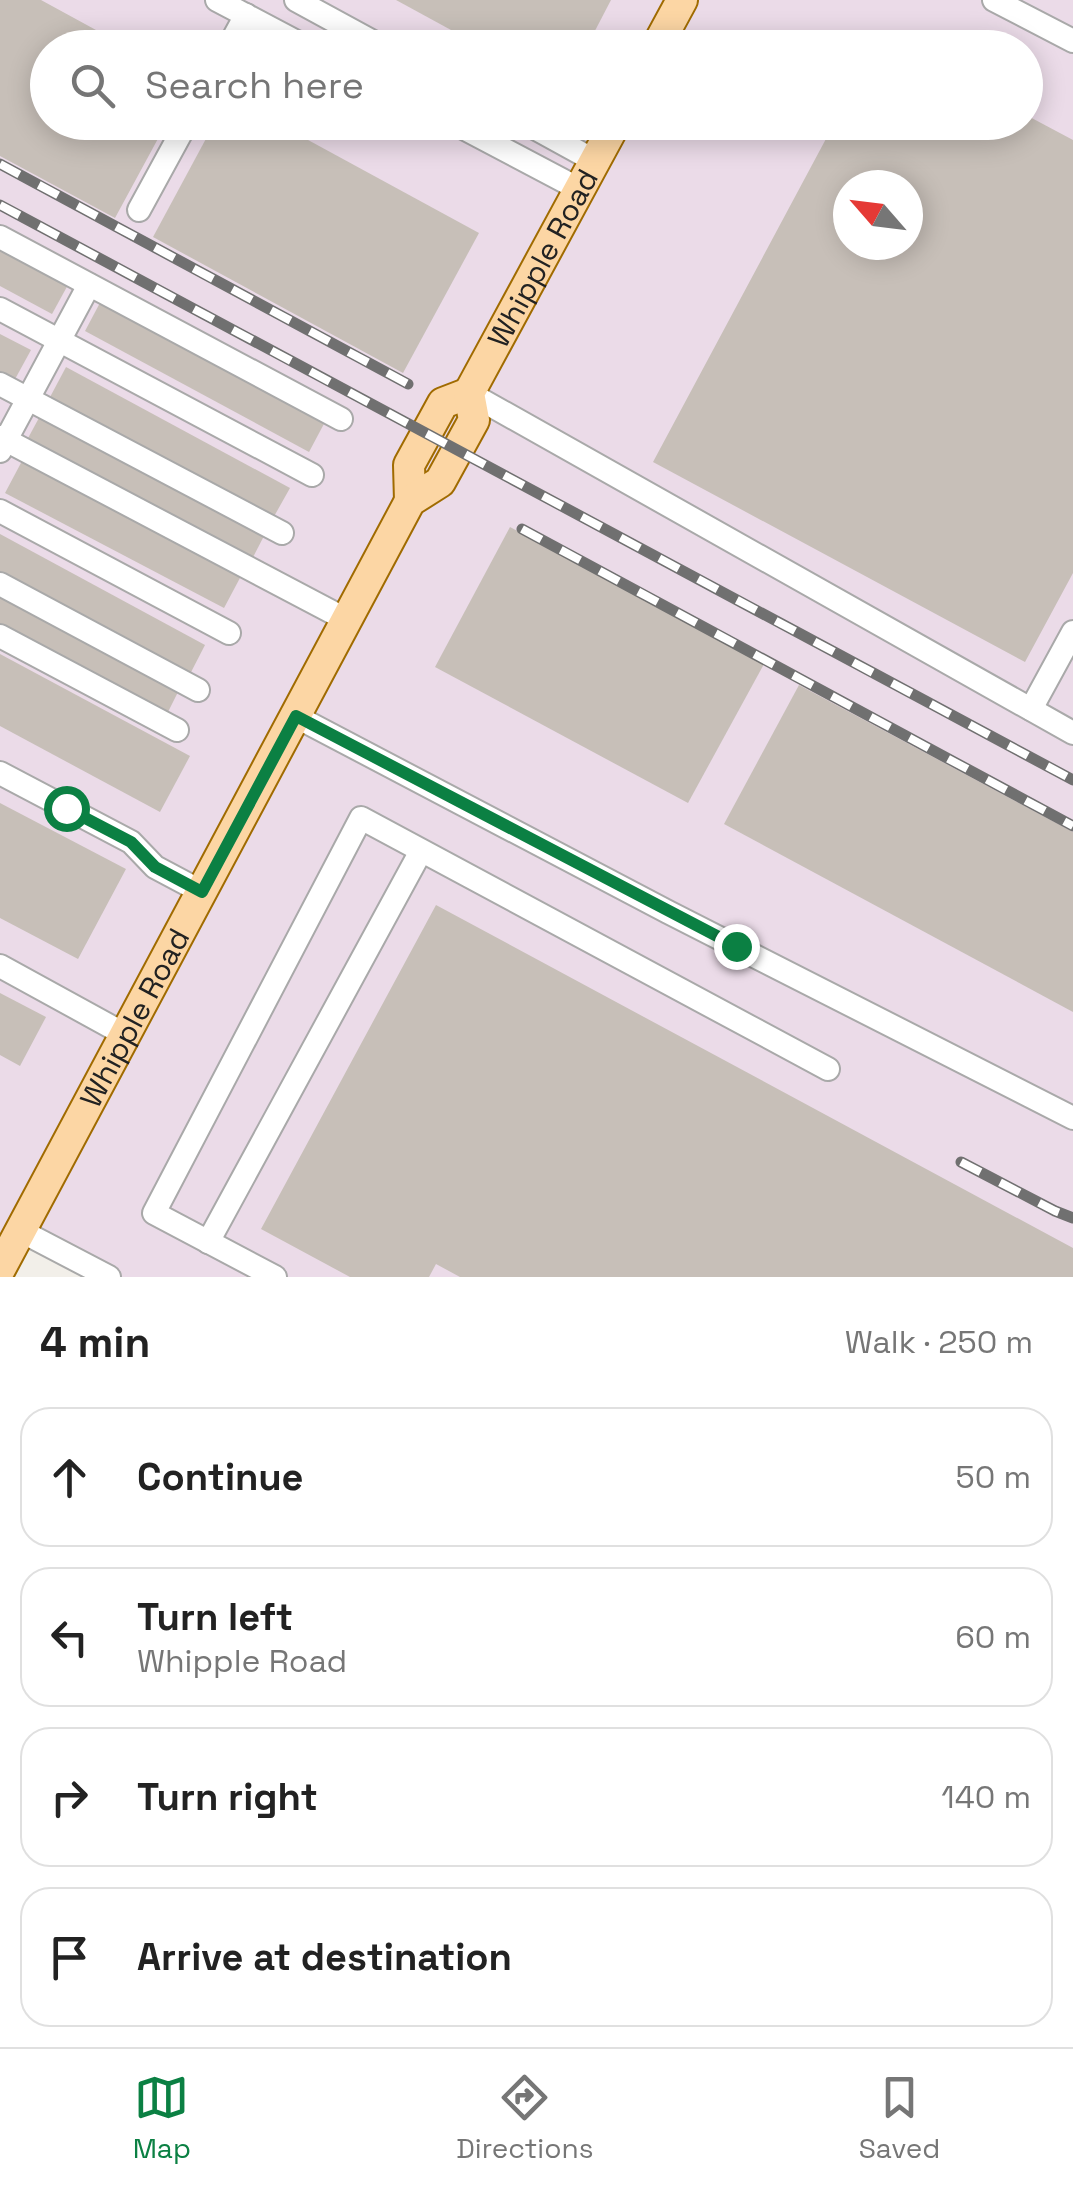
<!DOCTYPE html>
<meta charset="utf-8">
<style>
:root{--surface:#fff;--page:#f6f6f6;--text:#222;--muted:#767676;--line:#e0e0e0;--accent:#0b8043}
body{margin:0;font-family:"Space Grotesk",sans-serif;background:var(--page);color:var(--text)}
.compass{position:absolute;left:833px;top:170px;width:90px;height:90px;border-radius:50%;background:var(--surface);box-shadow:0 5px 25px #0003;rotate:298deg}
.stop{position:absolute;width:30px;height:30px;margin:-22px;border:8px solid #0b8043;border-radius:50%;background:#fff}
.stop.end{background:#0b8043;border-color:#fff;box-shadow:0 2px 10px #0008}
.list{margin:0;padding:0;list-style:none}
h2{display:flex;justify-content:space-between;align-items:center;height:130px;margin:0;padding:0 40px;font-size:42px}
h2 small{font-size:32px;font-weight:400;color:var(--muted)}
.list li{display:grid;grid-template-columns:65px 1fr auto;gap:30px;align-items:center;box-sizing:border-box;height:140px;margin:0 20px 20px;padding:0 20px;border:2px solid var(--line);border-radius:30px}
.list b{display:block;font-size:38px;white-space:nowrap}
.list p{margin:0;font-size:32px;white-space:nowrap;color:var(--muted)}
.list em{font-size:32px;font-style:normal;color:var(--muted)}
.icon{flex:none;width:55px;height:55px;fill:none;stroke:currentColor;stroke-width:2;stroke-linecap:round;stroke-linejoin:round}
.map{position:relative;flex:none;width:1073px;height:1277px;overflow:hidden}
.search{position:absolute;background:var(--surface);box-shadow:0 5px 25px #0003;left:30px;right:30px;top:30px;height:110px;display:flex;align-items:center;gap:25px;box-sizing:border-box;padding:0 35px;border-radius:55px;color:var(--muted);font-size:38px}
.sheet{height:770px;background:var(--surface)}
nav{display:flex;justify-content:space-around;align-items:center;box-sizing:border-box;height:140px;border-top:2px solid var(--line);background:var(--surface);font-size:28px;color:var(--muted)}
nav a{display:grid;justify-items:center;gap:5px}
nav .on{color:var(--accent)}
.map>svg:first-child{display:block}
.industrial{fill:#ebdbe8;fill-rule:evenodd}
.building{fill:#c7bfb8;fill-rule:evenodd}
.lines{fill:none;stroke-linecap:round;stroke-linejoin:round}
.minor-casing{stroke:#a9a9a9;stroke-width:26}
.major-casing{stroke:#a06b00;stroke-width:34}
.minor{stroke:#fff;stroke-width:22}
.major{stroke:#fcd6a4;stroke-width:30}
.rail-casing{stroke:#707070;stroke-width:11}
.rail{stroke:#fff;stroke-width:8;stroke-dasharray:22;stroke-linecap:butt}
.route{stroke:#0b8043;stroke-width:12}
.labels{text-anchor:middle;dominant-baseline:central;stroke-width:9;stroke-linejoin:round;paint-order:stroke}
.street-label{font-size:30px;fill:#222;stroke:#fff}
</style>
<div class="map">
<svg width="1073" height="1277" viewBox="0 0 1073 1277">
<rect width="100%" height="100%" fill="#f2efe9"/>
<path class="industrial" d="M0,0H1073V1277H109L21,1231L0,1269ZM48,48H1026V122H48ZM848,185H908V245H848Z"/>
<g class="building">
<polygon points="0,0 41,0 129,48 48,48 48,122 167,122 115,218 0,156"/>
<polygon points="396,0 611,0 586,48 484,48"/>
<path d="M1026,115L1073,140V573L1025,662L653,462L835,122H1026ZM848,185H908V245H848Z"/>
<polygon points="215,122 275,122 479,233 403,373 153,237"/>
<polygon points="0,246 69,283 52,314 0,286"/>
<polygon points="102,299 326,420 309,452 85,331"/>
<polygon points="0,334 31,350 14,381 0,373"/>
<polygon points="66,367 290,488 272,520 49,399"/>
<polygon points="40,416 264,536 251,561 27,440"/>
<polygon points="22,461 241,576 224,608 5,493"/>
<polygon points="510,527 764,664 688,803 435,667"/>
<polygon points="0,534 205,645 188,678 0,576"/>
<polygon points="0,597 178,692 166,716 0,628"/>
<polygon points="0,654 190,756 160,812 0,726"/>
<polygon points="799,685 1073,832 1073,1012 724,824"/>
<polygon points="0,803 126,869 78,959 0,918"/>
<polygon points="436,905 1073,1248 1073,1277 460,1277 436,1264 429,1277 350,1277 261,1229"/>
<polygon points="0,993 46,1017 20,1066 0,1055"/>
</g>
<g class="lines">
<g class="minor-casing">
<g id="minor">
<polyline points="217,0 308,48"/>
<polyline points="296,0 384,48"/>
<polyline points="994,0 1073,41"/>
<polyline points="228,48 246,15"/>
<polyline points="467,48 467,47"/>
<polyline points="452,122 579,189"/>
<polyline points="524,122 595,161"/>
<polyline points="139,210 187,122"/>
<polyline points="0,237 341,419"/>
<polyline points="0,309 312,475"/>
<polyline points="0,384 282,533"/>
<polyline points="469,393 1073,733"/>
<polyline points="0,437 347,620"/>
<polyline points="0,451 89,285"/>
<polyline points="0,511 229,633"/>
<polyline points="0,584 198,690"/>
<polyline points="0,636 177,730"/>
<polyline points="1031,709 1073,632"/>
<polyline points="295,716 668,912 1073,1118"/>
<polyline points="0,773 131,842 155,867 202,892"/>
<polyline points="0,966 126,1035"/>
<polyline points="21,1231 109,1277"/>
<polyline points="208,1242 421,851"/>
<polyline points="275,1277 154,1213 361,818 828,1069"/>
</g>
</g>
<g class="major-casing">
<g id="major">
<polyline points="656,48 682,0"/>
<polyline points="410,501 409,465 443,403 469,393"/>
<path id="s1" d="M0,1269L410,501L440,482L474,420L469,393L616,122"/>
</g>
</g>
<use href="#minor" class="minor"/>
<use href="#major" class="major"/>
<g class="rail-casing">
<g id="rail">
<polyline points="0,164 408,384"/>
<polyline points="0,205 1073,780"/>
<polyline points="522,529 1073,826"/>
<polyline points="961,1162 1055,1211 1073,1218"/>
</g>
</g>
<use href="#rail" class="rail"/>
</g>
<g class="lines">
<polyline class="route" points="66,808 131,842 155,867 202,892 296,716 736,946"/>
</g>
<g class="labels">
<g class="street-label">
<text stroke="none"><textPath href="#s1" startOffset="1158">Whipple Road</textPath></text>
<text stroke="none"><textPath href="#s1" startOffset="285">Whipple Road</textPath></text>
</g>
</g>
</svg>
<svg class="compass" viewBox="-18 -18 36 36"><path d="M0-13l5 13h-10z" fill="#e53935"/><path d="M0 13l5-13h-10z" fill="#767676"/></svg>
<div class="stop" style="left:66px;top:808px"></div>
<div class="stop end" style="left:736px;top:946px"></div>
<div class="search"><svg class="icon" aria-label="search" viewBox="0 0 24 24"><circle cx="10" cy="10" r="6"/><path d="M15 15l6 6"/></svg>Search here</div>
</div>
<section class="sheet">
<h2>4 min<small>Walk · 250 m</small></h2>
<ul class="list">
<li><svg class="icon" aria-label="ahead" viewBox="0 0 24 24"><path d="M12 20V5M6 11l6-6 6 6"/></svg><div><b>Continue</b></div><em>50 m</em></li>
<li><svg class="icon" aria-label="left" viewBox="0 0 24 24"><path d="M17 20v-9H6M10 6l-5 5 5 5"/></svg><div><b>Turn left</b><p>Whipple Road</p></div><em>60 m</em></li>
<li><svg class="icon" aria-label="right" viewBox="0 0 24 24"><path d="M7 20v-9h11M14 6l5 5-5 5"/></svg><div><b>Turn right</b></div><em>140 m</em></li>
<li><svg class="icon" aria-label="arrive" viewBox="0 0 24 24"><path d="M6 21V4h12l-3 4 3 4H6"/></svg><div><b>Arrive at destination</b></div></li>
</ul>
</section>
<nav>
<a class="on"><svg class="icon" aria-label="map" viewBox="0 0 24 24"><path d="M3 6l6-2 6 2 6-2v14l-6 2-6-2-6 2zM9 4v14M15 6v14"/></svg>Map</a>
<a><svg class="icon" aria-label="directions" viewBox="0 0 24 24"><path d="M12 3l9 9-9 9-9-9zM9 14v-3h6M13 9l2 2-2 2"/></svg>Directions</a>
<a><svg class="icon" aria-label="saved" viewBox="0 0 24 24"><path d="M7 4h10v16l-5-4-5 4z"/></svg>Saved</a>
</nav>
